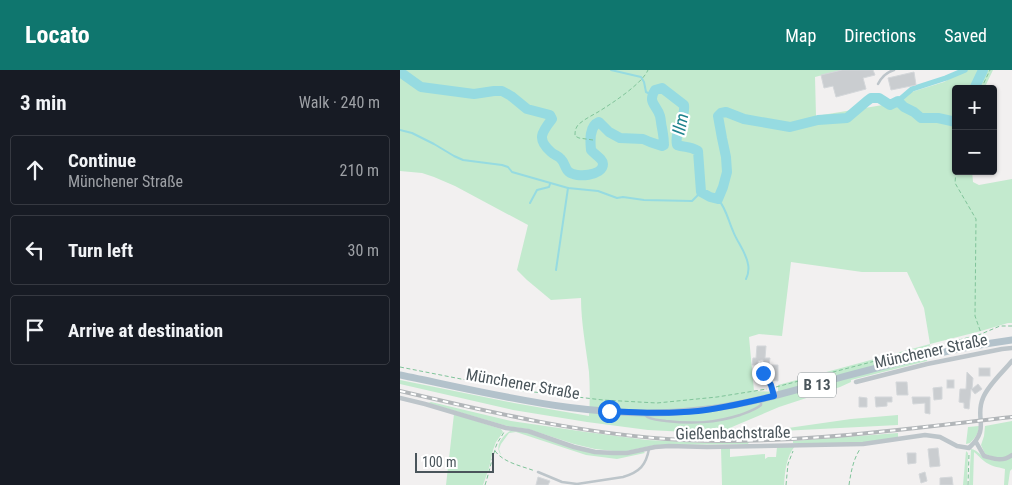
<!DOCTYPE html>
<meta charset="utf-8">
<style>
:root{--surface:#171b24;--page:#20242c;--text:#f1f3f6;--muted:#9ea1a6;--line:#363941;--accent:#0f766e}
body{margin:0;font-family:"Roboto Condensed",sans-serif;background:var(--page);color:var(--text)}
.controls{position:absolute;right:15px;top:15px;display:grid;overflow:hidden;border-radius:5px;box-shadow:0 1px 4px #0004}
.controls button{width:45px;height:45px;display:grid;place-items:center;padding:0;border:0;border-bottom:1px solid var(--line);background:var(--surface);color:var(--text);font:25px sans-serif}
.scale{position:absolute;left:15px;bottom:12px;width:79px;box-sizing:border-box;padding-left:5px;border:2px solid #4a555b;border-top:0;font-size:14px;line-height:18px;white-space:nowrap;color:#4a555b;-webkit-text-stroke:4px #fff;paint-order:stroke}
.stop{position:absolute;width:15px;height:15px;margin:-11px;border:4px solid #1a73e8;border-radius:50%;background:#fff}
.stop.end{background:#1a73e8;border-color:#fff;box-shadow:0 1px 5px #0008}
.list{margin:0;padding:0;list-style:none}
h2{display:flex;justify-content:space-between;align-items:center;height:65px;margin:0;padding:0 20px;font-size:21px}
h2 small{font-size:16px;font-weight:400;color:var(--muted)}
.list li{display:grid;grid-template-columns:32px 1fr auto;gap:15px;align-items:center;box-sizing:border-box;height:70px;margin:0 10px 10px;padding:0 10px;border:1px solid var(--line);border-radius:5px}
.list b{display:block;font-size:19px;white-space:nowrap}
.list p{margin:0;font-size:16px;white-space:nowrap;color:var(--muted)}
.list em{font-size:16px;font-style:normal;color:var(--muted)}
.icon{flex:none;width:28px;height:28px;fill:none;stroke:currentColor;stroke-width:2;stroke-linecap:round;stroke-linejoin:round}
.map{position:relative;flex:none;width:612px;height:415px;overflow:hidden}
header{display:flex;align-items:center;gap:30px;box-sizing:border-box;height:70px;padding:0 25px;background:var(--accent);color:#fff}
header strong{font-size:24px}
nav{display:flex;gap:28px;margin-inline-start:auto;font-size:18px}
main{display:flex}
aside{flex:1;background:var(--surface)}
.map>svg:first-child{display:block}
.green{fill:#c3eace;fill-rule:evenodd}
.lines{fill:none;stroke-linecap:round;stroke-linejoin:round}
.stream{stroke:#96dbe1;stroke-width:2}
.canal{stroke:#96dbe1;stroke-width:5.5}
.river{stroke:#96dbe1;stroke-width:10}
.building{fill:#cacdd0;stroke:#d4d7da}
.path{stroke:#80c49a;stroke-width:1;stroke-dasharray:4 2.5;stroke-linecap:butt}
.lane{stroke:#bdc5ca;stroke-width:2.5}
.street{stroke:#bdc5ca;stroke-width:4.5}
.primary{stroke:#b3c2cb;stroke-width:7}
.rail-casing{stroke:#b2b6b9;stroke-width:4}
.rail{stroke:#fff;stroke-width:2;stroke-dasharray:5.5;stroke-linecap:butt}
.route{stroke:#1a73e8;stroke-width:6}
.labels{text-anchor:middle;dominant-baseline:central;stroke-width:4.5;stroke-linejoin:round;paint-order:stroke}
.shield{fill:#fff;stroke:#80888c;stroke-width:1}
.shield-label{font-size:15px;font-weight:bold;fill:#4a555b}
.street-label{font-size:16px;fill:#4a555b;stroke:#fff}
.water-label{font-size:18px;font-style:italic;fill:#1d828c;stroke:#fff}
</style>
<header>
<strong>Locato</strong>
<nav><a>Map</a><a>Directions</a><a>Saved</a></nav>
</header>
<main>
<aside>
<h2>3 min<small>Walk · 240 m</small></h2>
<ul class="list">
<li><svg class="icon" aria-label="ahead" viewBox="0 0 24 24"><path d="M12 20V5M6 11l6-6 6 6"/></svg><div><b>Continue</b><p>Münchener Straße</p></div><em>210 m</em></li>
<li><svg class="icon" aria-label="left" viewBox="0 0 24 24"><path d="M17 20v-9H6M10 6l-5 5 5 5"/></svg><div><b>Turn left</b></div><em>30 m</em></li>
<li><svg class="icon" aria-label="arrive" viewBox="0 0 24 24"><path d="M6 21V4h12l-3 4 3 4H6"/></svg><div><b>Arrive at destination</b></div></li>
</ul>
</aside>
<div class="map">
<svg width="612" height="415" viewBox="0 0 612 415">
<rect width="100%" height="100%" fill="#f2f0f0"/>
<g class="green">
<path d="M0,0H442L415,7L416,46L495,33L508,23L544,12L566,0H593L584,19H556V101H572L573,112L579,115L612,109V253H608L581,261L530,274L527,291L451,310V312L440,317L379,337L332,357L333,359L388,358L451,349L498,345V355L326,364L248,360L187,352L113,340L0,314V310L114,333L189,346C190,331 190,317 189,302C186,277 181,253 181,228L151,230L127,210L117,200L128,155L55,116L34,107L22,103L0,101ZM391,192L462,202H507L524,238L530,274L378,315V322L354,321L349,267L359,264L382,266Z"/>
<polygon points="31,332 111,351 186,362 247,370 307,373 349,372 348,374 255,375 227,381 213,381 195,379 174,374 128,359 107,356 28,333"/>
<polygon points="54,344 101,359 103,362 96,372 93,380 89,398 83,415 46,415"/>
<path d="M612,351V399L610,401L608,415H604L605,399C597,397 590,396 584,391C580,388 578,385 574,382L573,415H569L571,379C578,380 579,385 585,387C593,392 601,392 609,389H600L585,384L581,375L584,366L585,356Z"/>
<path d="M579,356C579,363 575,368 570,373L566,374L568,357Z"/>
<path d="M110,361L127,362L194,383L213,385L243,381L245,383L217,389L186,385L116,362L109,363L101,374L99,379L101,385C94,377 102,366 110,361Z"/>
<polygon points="498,363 498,368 460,373 393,373 393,371"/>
<path d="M395,376C386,387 385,401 384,415H322L321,378H330V387L365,384V389L368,387H376L377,377Z"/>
<polygon points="566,381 568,383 567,415 563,415"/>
</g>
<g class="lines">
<g class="stream">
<polyline points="211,0 241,7 244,12 246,22 252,25"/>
<polyline points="0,60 12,63 34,74 54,86 63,90 102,95 108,97 112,102 168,118 198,121 217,128 223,127 244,130 292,131 301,122"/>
<path d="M318,129C326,138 328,150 333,161C337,172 346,182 348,194C349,199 348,205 346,209"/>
<polyline points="130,133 137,120 149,117 150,114"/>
<polyline points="156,200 168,118"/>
</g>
<polyline class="canal" points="498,31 512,19 546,8 565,0"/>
<g class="river">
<path d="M0,2L21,17L74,24L94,21H102L111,26L127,39L150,45L152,49C142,62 136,69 151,82C154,85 159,86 161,89C165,93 165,99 169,102C176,108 203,106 203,94C203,89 194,84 191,80C190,70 189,56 199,52L209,62L220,68L243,69L250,72L262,76L264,75C264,68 263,64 262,58C261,54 261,50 260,46C257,35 247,33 255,20L262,18L284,35C286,49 274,61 277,75C285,78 289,75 298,81L301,122L310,127L318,129L323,117L327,102L326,87L322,68L318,46L321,43L326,42L344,49L390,57L418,50L447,48L467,31L471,28H479L490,35L498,31L504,37L514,42L521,48H538L556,52"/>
<polyline points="574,19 583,0"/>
</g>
</g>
<g class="building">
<polygon points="442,0 473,0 475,5 463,8 466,19 436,27 433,16 424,18 421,5"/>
<polygon points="514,2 516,15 491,20 488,8"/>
<polygon points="357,276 366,276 365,288 370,288 369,295 378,295 378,311 372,310 372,301 367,301 363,290 361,290 358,291 358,295 352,295 353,288 356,288"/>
<rect x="579" y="298" width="11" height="8"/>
<polygon points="567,302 573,308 572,319 578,314 582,319 575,324 571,319 569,339 564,338 564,333 559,332 560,319 566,319"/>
<rect x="547" y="310" width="7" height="8"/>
<polygon points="496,312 507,312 508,325 497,325"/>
<polygon points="542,317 542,329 534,330 533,318"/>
<polygon points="459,327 467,328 467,337 459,337"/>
<polygon points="475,327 492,327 492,332 487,332 487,336 476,337"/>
<polygon points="512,327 530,327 530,344 525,343 525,333 513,334"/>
<polygon points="538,378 540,396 530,397 528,379"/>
<polygon points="507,383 516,383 516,393 508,394"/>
<polygon points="525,402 527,411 521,413 519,404"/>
<polygon points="138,407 150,411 148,415 136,415"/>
<polygon points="552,407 553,415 540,415 540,408"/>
</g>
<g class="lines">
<g class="path">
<polyline points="581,19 590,0"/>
<path d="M193,70L179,68L175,66C175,62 175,59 178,55C183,50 191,46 198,42C211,34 242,14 248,0"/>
<polyline points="556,101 555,113 576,149 575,246 581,263"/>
<polyline points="0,297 117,320 203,330 257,333 317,327 367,319"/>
<polyline points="376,317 479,290 541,275 581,264 600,256 612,256"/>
<path d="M95,381C104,393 122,396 135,401"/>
<path d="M85,415C89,403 91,392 95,380C96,373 101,368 104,362"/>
<polyline points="386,415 388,394 393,381"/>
<path d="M449,415C451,402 453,390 460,379"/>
<polyline points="568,415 569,384"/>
</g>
<g class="lane">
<path d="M478,14C481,8 487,2 494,0"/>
<path d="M361,293C364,304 370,314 374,325"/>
<path d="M245,345C249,350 259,350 266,351C293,354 315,353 340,345C348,342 355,340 361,335V330"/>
<path d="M138,402L162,412L177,414L223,407C240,402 246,395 249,379"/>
</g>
<g class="street">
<polyline points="456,312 527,294 602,279 612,278"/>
<path d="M0,328L25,334L106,358L128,361L174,377L195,382L213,383H227L255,377L269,376L307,377L463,374L525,365L540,367L557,376L569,378C591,358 574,348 583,328C588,315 603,302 612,291"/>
<path d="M576,372L584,386C595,389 602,392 612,385"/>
</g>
<path class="primary" d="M0,305C98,325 198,352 299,340C348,335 395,320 442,307C499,292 554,278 612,270"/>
<g class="rail-casing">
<path id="rail" d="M0,321C93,343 187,365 283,370C394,375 503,359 612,347"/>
</g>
<use href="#rail" class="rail"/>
</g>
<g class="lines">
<path class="route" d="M209,341C239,343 269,344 298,341C324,338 349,332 374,326L371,315L363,303"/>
</g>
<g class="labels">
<rect class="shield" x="398" y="302.5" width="38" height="25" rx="4"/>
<g class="shield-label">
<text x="417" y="315">B 13</text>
</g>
<g class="street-label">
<text transform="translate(531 281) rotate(-12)">Münchener Straße</text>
<text transform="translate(123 314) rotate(10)">Münchener Straße</text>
<text transform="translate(333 363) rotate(-1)">Gießenbachstraße</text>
</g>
<g class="water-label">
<text transform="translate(280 54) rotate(-79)">Ilm</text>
</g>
</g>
</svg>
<div class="controls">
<button>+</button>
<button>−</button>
</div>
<div class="scale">100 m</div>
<div class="stop" style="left:209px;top:341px"></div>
<div class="stop end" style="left:363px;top:303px"></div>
</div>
</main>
